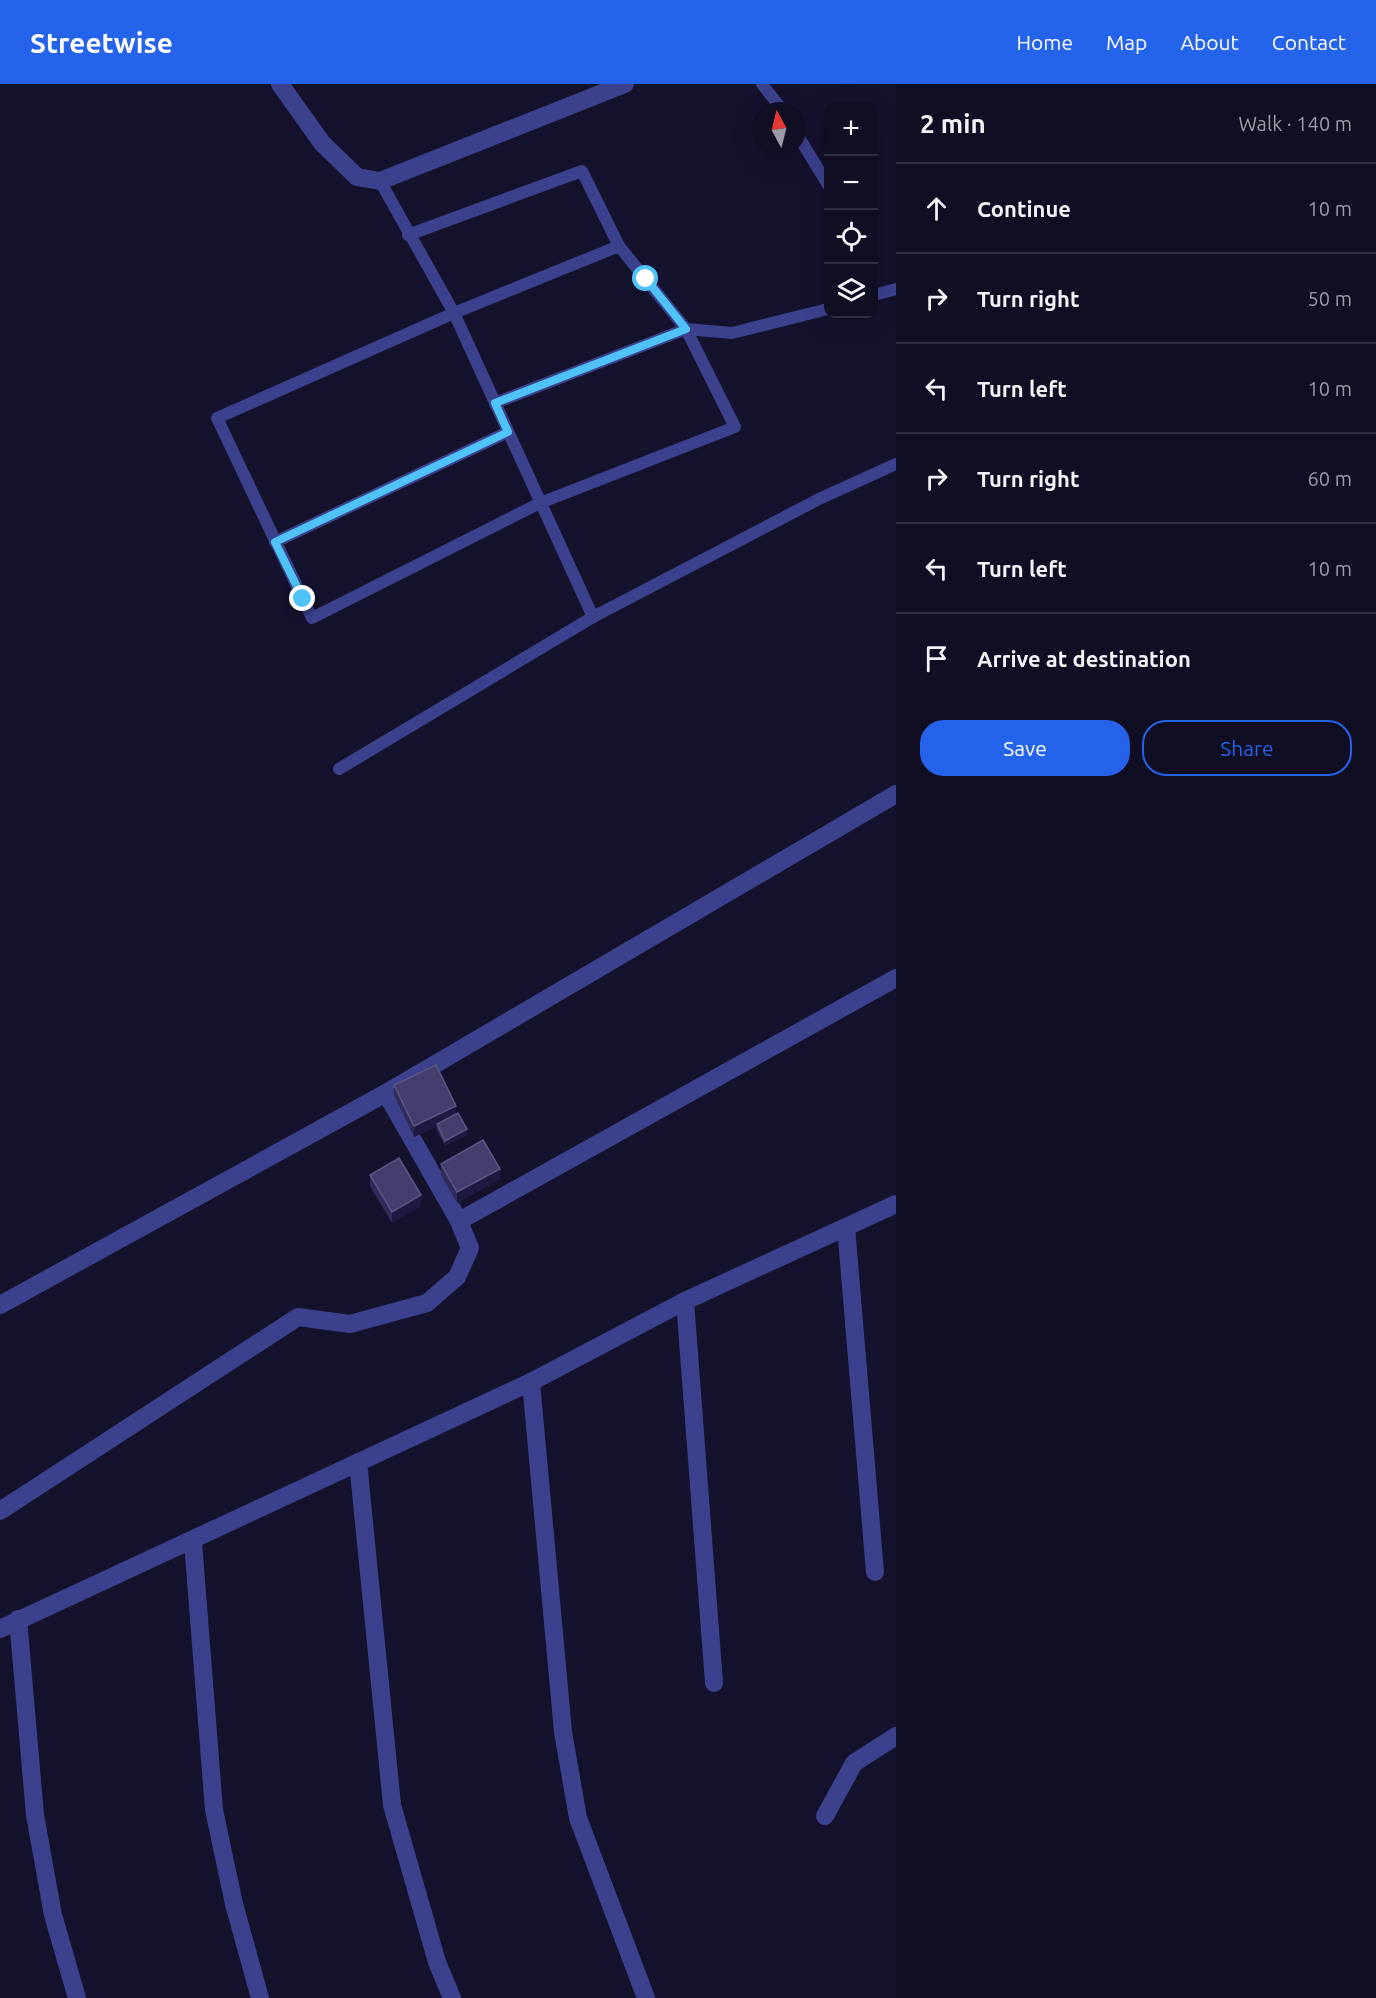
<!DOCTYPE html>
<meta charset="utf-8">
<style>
:root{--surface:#0f0e22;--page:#18172a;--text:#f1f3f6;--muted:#9b9ca5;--line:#2f2e40;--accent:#2563eb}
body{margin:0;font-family:Ubuntu,sans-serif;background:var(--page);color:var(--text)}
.controls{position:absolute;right:18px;top:18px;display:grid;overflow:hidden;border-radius:12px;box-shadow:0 6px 24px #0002}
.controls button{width:54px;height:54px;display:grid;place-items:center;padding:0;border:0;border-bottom:2px solid var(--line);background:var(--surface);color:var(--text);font:30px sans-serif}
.compass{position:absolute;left:752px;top:18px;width:54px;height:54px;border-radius:50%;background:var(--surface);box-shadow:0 6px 24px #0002;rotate:353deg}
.stop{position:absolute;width:18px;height:18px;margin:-14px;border:4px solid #4fc3f7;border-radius:50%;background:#fff}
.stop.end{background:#4fc3f7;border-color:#fff;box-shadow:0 2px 6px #0008}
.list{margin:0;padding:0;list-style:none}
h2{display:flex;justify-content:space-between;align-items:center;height:78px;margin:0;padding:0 24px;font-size:26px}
h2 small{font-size:20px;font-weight:400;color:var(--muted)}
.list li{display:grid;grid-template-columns:39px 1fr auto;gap:18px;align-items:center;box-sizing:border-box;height:90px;padding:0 24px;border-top:2px solid var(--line)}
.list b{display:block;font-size:22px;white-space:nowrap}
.list em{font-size:20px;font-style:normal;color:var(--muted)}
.actions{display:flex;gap:12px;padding:18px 24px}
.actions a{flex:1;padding:14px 0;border:2px solid var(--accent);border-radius:24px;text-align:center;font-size:21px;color:var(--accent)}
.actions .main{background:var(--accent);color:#fff}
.icon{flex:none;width:33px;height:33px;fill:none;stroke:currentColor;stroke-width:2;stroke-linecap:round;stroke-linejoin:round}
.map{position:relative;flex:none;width:896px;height:1914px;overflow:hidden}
header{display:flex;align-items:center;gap:36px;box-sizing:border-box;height:84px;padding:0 30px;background:var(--accent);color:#fff}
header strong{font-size:28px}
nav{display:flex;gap:33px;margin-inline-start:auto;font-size:21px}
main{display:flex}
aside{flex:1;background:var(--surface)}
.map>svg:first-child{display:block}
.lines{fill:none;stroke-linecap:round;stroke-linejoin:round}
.lane{stroke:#3c418d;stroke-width:12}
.street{stroke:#3c418d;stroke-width:18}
.wall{fill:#302b5b}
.shaded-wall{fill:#1d1941}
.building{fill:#433e6d;stroke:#5b5784;stroke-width:1.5}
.route{stroke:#4fc3f7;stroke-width:8}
</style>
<header>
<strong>Streetwise</strong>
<nav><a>Home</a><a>Map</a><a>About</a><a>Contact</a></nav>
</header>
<main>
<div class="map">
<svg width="896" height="1914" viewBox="0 0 896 1914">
<rect width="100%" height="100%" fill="#14122d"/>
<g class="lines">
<g class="lane">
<polyline points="762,0 783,27"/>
<polyline points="797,50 828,101"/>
<polyline points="380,97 454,229 593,533 819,415 896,380"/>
<polyline points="408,151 582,87 619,162"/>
<polygon points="619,162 686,245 735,343 540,419 312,534 217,334 454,229"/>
<polyline points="874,211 896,205"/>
<polyline points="495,319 686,245 732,249 828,225"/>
<polyline points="275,458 508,348"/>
<polyline points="339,685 593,533"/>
</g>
<g class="street">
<polyline points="280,0 322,59 357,93 380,97 625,0"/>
<polyline points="386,1009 459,1137 896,894"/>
<polyline points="846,1143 875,1488"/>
<polyline points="685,1217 714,1599"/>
<polyline points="0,1221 386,1009 896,710"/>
<polyline points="531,1298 563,1648 578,1734 646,1914"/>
<polyline points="358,1378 392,1721 437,1878 452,1914"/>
<polyline points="0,1427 298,1233 350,1240 427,1219 457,1193 470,1164 459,1137"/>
<polyline points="193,1458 214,1726 234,1820 260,1914"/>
<polyline points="18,1535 35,1731 53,1831 77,1914"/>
<polyline points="0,1545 531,1298 685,1217 896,1120"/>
<polyline points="825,1732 854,1679 896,1652"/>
</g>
</g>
<g class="wall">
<polygon points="394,1001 456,1031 467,1051 445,1062 437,1046 437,1042 414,1053 394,1011"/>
<polygon points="441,1080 500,1095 457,1119 441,1091"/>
<polygon points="370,1091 421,1122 392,1139 370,1102"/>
</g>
<g class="shaded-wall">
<polygon points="456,1022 456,1033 414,1053 414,1042"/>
<polygon points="467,1045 467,1051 445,1062 445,1057"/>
<polygon points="500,1085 500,1095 457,1119 457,1108"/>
<polygon points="421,1111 421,1122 392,1139 392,1128"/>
</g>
<g class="building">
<polygon points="436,981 456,1022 414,1042 394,1001"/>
<polygon points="458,1029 467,1045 445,1057 437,1040"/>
<polygon points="483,1056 500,1085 457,1108 441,1080"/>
<polygon points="399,1074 421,1111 392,1128 370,1091"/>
</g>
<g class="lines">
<polyline class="route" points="303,515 275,458 508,348 495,319 686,245 646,195"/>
</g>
</svg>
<div class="controls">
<button>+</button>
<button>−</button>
<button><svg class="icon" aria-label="locate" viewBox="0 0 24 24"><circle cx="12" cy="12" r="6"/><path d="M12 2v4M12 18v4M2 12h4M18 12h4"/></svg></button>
<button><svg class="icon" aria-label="layers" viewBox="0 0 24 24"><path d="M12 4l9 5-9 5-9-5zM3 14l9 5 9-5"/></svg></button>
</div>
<svg class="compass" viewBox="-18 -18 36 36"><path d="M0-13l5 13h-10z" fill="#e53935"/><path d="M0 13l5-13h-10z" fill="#9b9ca5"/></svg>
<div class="stop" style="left:646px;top:195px"></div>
<div class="stop end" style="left:303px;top:515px"></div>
</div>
<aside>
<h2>2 min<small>Walk · 140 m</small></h2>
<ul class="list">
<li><svg class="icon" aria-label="ahead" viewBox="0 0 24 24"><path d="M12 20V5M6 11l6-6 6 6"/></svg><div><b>Continue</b></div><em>10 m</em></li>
<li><svg class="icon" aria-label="right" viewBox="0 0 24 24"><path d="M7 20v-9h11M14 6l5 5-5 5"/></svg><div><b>Turn right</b></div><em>50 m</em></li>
<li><svg class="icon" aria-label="left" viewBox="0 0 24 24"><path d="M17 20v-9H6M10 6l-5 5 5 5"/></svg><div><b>Turn left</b></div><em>10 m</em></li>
<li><svg class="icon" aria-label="right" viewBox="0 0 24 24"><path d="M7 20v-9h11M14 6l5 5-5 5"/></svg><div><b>Turn right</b></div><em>60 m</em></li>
<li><svg class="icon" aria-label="left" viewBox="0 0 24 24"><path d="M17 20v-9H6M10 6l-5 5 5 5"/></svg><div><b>Turn left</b></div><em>10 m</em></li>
<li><svg class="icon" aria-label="arrive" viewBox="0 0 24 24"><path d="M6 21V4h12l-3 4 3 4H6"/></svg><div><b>Arrive at destination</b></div></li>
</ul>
<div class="actions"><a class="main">Save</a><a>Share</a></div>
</aside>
</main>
